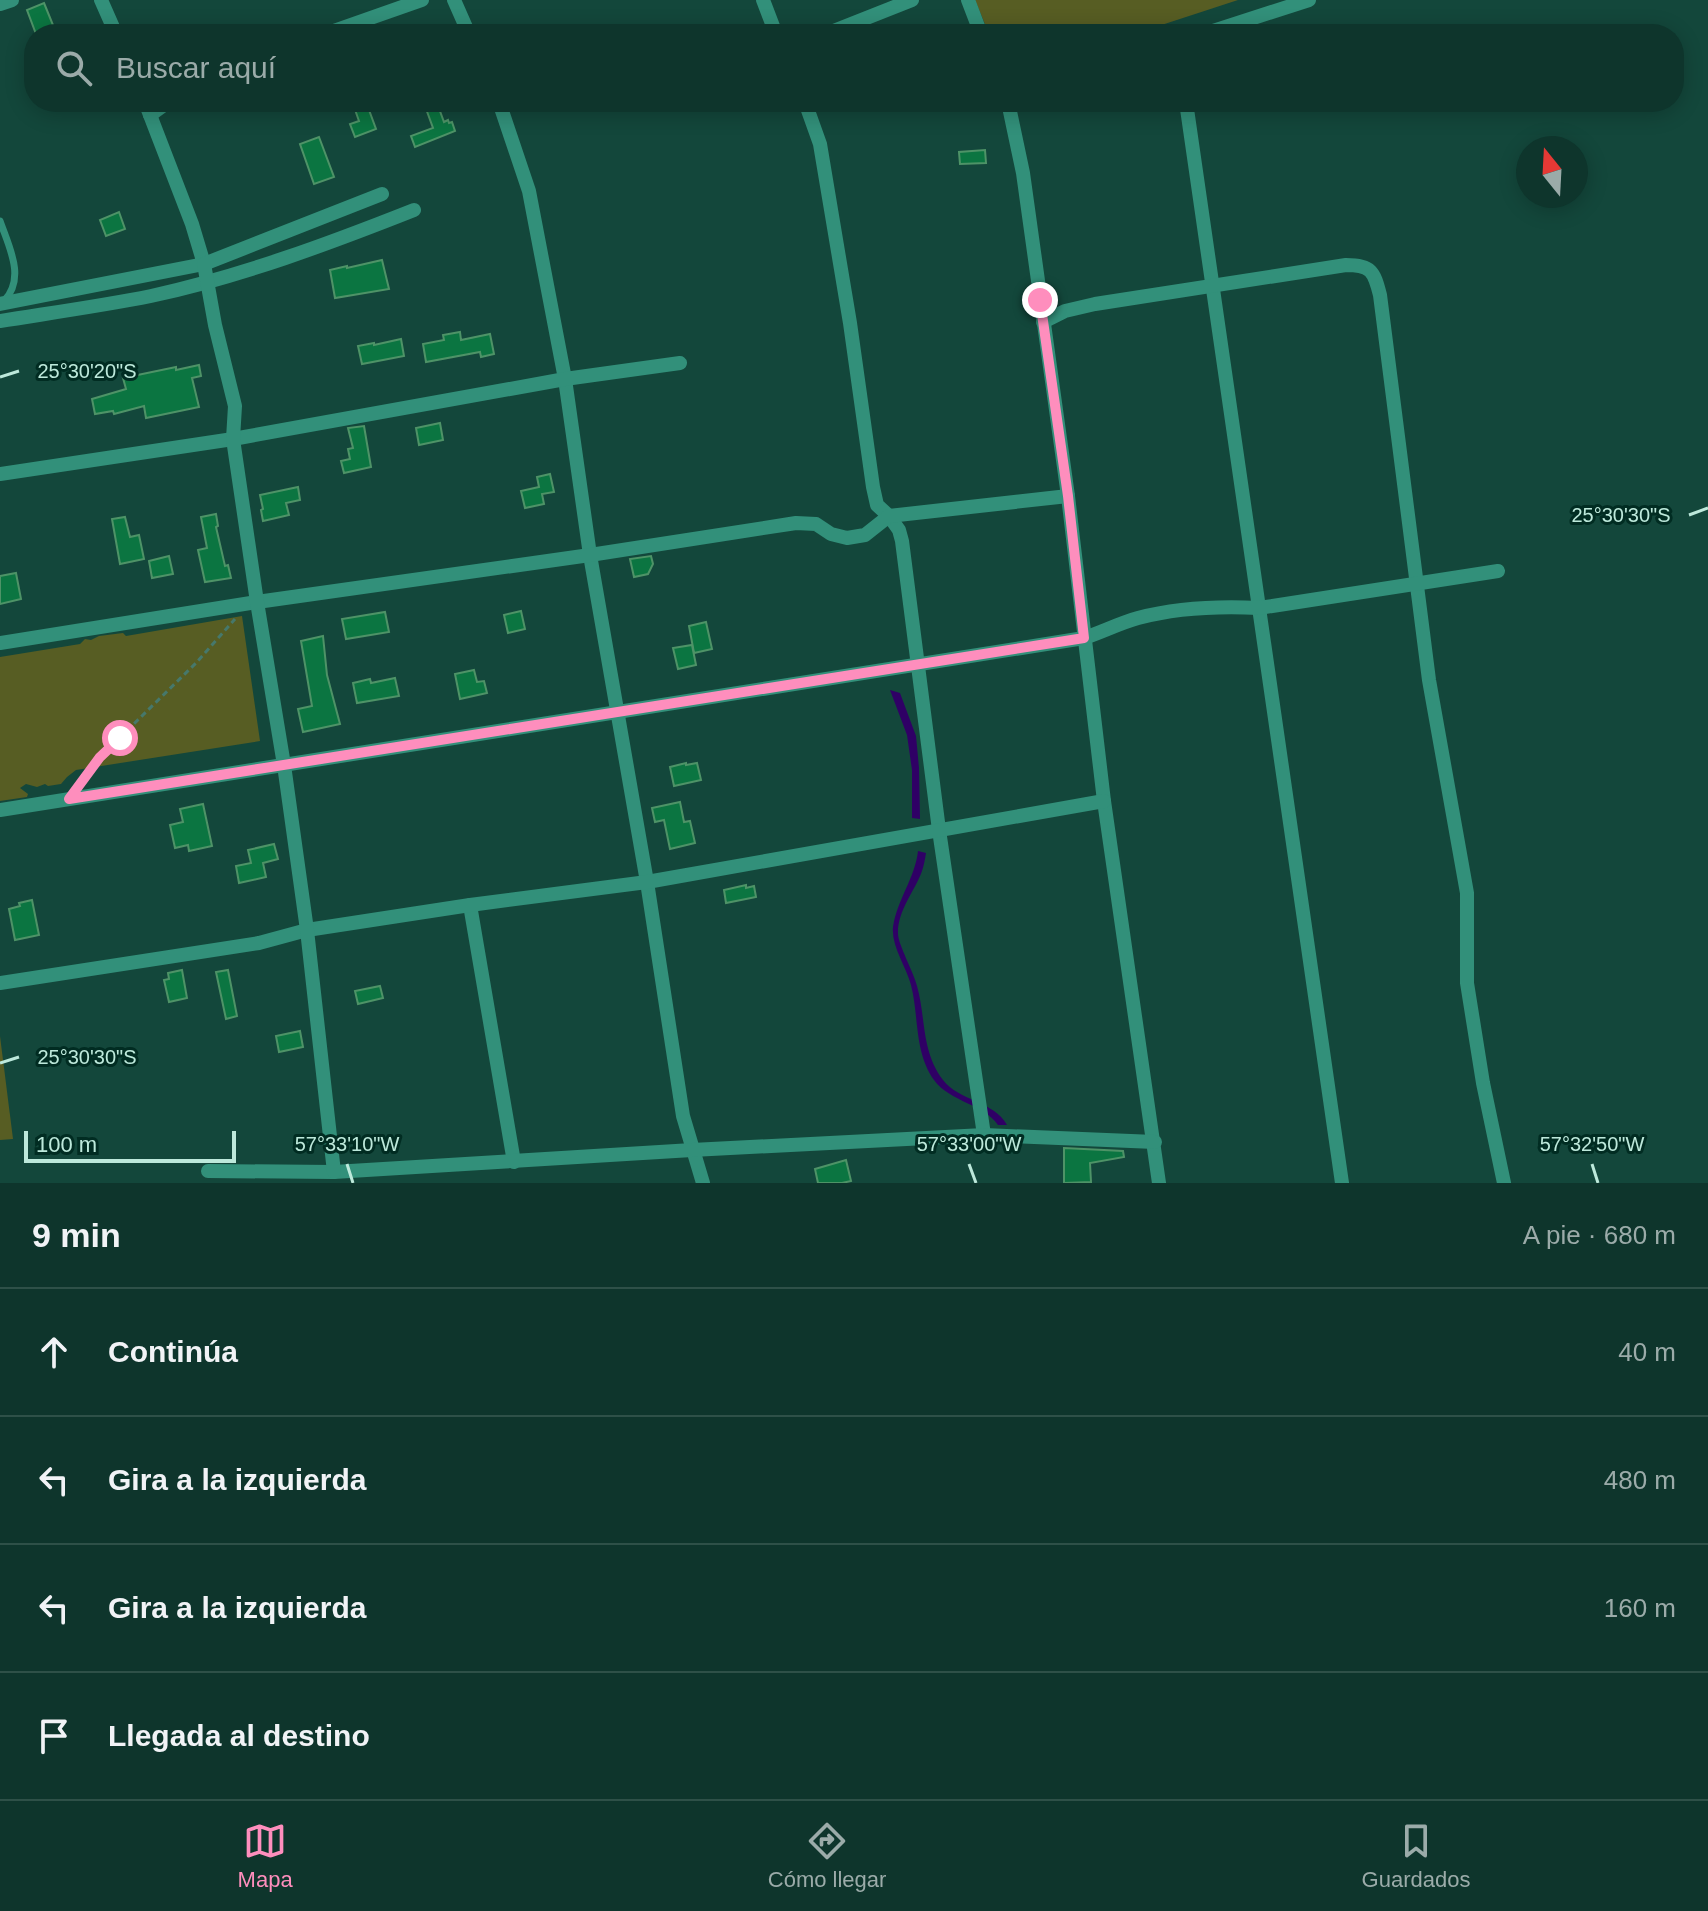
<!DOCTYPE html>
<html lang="es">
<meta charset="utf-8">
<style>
:root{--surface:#0e352c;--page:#173d34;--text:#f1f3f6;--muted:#9baba9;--line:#2e5048;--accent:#fe8ebd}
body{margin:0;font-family:Helvetica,sans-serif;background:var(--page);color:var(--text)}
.compass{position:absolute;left:1516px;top:136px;width:72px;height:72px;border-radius:50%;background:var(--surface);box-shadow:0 4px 20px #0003;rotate:342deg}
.scale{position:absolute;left:24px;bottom:20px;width:212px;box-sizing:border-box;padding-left:8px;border:4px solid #bde9db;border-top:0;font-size:22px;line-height:28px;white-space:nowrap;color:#bde9db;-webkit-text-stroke:6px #012c22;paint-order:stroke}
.stop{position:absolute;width:24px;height:24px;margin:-18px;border:6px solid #fe8ebd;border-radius:50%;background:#fff}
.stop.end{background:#fe8ebd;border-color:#fff;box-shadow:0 2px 8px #0008}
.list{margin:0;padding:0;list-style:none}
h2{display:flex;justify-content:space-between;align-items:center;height:104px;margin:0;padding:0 32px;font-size:34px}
h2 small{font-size:26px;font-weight:400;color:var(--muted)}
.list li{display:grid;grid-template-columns:52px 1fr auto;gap:24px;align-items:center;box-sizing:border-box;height:128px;padding:0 32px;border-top:2px solid var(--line)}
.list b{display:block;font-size:30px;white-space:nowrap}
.list em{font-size:26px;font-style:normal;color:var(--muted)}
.icon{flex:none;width:44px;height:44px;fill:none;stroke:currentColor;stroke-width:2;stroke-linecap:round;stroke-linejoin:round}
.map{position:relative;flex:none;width:1708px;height:1183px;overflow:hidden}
.search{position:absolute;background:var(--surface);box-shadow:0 4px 20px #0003;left:24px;right:24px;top:24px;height:88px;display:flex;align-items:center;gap:20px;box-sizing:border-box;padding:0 28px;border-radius:32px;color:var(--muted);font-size:30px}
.sheet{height:616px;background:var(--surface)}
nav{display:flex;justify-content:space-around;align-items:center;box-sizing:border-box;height:112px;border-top:2px solid var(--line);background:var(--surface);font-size:22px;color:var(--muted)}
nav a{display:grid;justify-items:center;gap:4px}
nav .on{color:var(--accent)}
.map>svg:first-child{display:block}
.green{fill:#575d23}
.water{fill:#2f0065}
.building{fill:#0b7541;stroke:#4e9367;stroke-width:2}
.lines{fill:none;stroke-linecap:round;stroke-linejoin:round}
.path{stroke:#46786b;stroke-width:3;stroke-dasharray:6 4;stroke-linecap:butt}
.service{stroke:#32907a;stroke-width:7}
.minor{stroke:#32907a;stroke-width:14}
.route{stroke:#fe8ebd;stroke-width:10}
.ticks{fill:none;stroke:#bde9db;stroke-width:3}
.ticks-label{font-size:20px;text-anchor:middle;fill:#bde9db;stroke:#012c22;stroke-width:6;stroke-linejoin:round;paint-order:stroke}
</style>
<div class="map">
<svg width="1708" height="1183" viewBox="0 0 1708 1183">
<rect width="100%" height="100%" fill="#13473b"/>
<g class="green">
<polygon points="975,0 1238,0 1134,34 989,34"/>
<polygon points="242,616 260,741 76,770 67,777 61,784 48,786 45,784 37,787 26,784 20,788 28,794 27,797 0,801 0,657 80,644 85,639 91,640 99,636 123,633 126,636"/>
<polygon points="0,1036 13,1139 0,1140"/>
</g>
<g class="water">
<polygon points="890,690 900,693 916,736 919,768 920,819 912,818 912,770 907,735"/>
<path d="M918,851L926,853C925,859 924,865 922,871C915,891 897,911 898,934C898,944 914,973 917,986C926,1018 921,1051 943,1080C959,1101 994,1101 1007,1125H998C984,1104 950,1102 934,1080C914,1052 919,1016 911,985C906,966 891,946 893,927C897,900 915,878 918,851Z"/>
</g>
<g class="building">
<polygon points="44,3 55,30 46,34 36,34 27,10"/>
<polygon points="359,102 366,102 376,129 355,137 350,124 359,121 353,104"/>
<polygon points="437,103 444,122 448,120 449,123 452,122 455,131 415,147 411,136 433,128 425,106"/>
<polygon points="319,137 334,177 314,184 300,144"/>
<polygon points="985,150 986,163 960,164 959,152"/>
<polygon points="119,212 125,229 106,236 100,220"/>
<polygon points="382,260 389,289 335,298 330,270 347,266 347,268"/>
<polygon points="460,332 461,340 490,334 494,354 481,357 480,352 426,362 423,344 444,340 443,335"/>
<polygon points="401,339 404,356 362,364 358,346 374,343 374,345"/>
<polygon points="199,365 201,376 192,378 199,407 146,418 144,406 114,414 113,411 95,414 92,399 126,389 123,378 176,367 176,370"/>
<polygon points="440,423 443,440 419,445 416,428"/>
<polygon points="364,426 371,467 344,473 341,461 350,459 348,449 353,448 348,428"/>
<polygon points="550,474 554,492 542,494 544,504 525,508 521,491 539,487 537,477"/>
<polygon points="298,487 300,500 286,503 289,515 263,521 261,510 263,509 260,495"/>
<polygon points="216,514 218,526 216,527 225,566 228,565 231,578 205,582 198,550 207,548 201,517"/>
<polygon points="125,517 130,537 139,535 144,559 120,564 112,519"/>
<polygon points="169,556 173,574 152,578 149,561"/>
<polygon points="651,556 653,564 648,574 634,577 630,559"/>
<polygon points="16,573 21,599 0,604 0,576"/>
<polygon points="521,611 525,629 508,633 504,615"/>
<polygon points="385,612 389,632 346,639 342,619"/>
<polygon points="706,622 712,649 694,653 689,626"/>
<polygon points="323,636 327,675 340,724 303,732 298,709 312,706 301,641"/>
<polygon points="692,645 696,665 678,669 673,648"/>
<polygon points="474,670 477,682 484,681 487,693 460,699 455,674"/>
<polygon points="395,678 399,696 357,703 353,683 370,679 371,683"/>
<polygon points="686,763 686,765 697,763 701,780 674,786 670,767"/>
<polygon points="680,802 684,822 690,821 695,843 670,849 664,820 655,822 652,808"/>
<polygon points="203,804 212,846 189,851 188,845 175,848 170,825 183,822 180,809"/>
<polygon points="274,844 278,859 263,863 266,877 239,883 236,866 251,863 248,850"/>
<polygon points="746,885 746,888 754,886 756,897 726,903 724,890"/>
<polygon points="32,900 39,935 15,940 9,909 20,906 19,903"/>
<polygon points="182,970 187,998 169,1002 164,980 169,979 168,973"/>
<polygon points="228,970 237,1016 226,1019 216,972"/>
<polygon points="380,986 383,998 358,1004 355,991"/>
<polygon points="300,1031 303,1047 279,1052 276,1036"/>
<polygon points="1064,1148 1123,1151 1124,1157 1090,1163 1091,1182 1064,1183"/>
<polygon points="846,1160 851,1181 842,1183 818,1183 815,1169"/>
</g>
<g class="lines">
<polyline class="path" points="81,783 100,757 196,663 235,619"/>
<path class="service" d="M0,221C9,247 26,278 4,301"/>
<g class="minor">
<polyline points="101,0 116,34"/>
<polyline points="454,0 469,34"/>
<polyline points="763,0 776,34"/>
<polyline points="968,0 981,34"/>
<polyline points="0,4 12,0"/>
<polyline points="325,34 422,0"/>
<polyline points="826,34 912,0"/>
<polyline points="1204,34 1309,0"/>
<polyline points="499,102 529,191 565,379 590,555 647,882 683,1116 703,1183"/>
<polyline points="805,102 820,144 850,323 873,487 877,505 889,516 899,530 902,541 939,830 984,1135"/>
<polyline points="1008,102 1023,173 1068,496 1104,801 1159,1183"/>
<polyline points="1186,102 1342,1183"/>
<polyline points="150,115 168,102"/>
<polyline points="0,304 204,264 192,224 145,102"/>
<path d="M0,321C50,313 101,306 151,296C242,276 328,244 414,210"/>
<path d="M1043,322L1065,311L1095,304L1346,265C1371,265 1374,271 1380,295L1429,680L1467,893V983L1483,1083L1504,1183"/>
<polyline points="0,474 233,439 565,379 680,363"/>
<polyline points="0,643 257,602 590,555 796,523 816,524 831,534 847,538 865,535 889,516 1068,496"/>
<path d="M0,810L1084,638C1102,632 1120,623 1138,618C1176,608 1219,606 1259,608L1498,571"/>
<polyline points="470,905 514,1162"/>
<polyline points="0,983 259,943 307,930 470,905 647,882 1104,801"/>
<polyline points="208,1171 334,1172 692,1150 984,1135 1155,1142"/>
<polyline points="334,1172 307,930 284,765 257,602 233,439 235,406 215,325 204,264 382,194"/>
</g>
</g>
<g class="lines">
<polyline class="route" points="120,738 100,757 69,799 1084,638 1068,496 1040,300"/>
</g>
<path class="ticks" d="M0,377L19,371M1689,515L1708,508M0,1063L19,1057M347,1164L353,1183M969,1164L976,1183M1592,1164L1598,1183"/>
<g class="ticks-label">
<text x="87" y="378">25°30'20"S</text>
<text x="1621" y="522">25°30'30"S</text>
<text x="87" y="1064">25°30'30"S</text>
<text x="347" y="1151">57°33'10"W</text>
<text x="969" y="1151">57°33'00"W</text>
<text x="1592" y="1151">57°32'50"W</text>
</g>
</svg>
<svg class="compass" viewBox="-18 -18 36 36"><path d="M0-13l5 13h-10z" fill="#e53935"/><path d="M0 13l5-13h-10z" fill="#9baba9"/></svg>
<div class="scale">100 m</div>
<div class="stop" style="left:120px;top:738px"></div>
<div class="stop end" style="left:1040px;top:300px"></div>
<div class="search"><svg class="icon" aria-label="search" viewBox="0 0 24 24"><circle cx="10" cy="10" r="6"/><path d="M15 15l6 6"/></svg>Buscar aquí</div>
</div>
<section class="sheet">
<h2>9 min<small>A pie · 680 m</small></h2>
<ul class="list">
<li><svg class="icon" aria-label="ahead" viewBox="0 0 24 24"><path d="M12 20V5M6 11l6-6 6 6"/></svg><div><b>Continúa</b></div><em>40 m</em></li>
<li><svg class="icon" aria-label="left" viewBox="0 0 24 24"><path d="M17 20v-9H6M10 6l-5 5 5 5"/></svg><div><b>Gira a la izquierda</b></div><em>480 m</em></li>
<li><svg class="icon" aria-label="left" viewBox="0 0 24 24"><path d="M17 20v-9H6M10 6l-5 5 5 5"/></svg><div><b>Gira a la izquierda</b></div><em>160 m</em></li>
<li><svg class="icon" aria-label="arrive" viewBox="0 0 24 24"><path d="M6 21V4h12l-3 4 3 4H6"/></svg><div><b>Llegada al destino</b></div></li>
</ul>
</section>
<nav>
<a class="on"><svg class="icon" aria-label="map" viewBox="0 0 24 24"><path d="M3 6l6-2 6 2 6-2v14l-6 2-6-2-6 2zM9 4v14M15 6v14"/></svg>Mapa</a>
<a><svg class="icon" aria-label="directions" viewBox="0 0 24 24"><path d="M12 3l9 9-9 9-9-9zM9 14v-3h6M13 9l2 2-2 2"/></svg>Cómo llegar</a>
<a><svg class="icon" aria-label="saved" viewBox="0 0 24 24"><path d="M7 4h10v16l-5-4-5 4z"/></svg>Guardados</a>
</nav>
